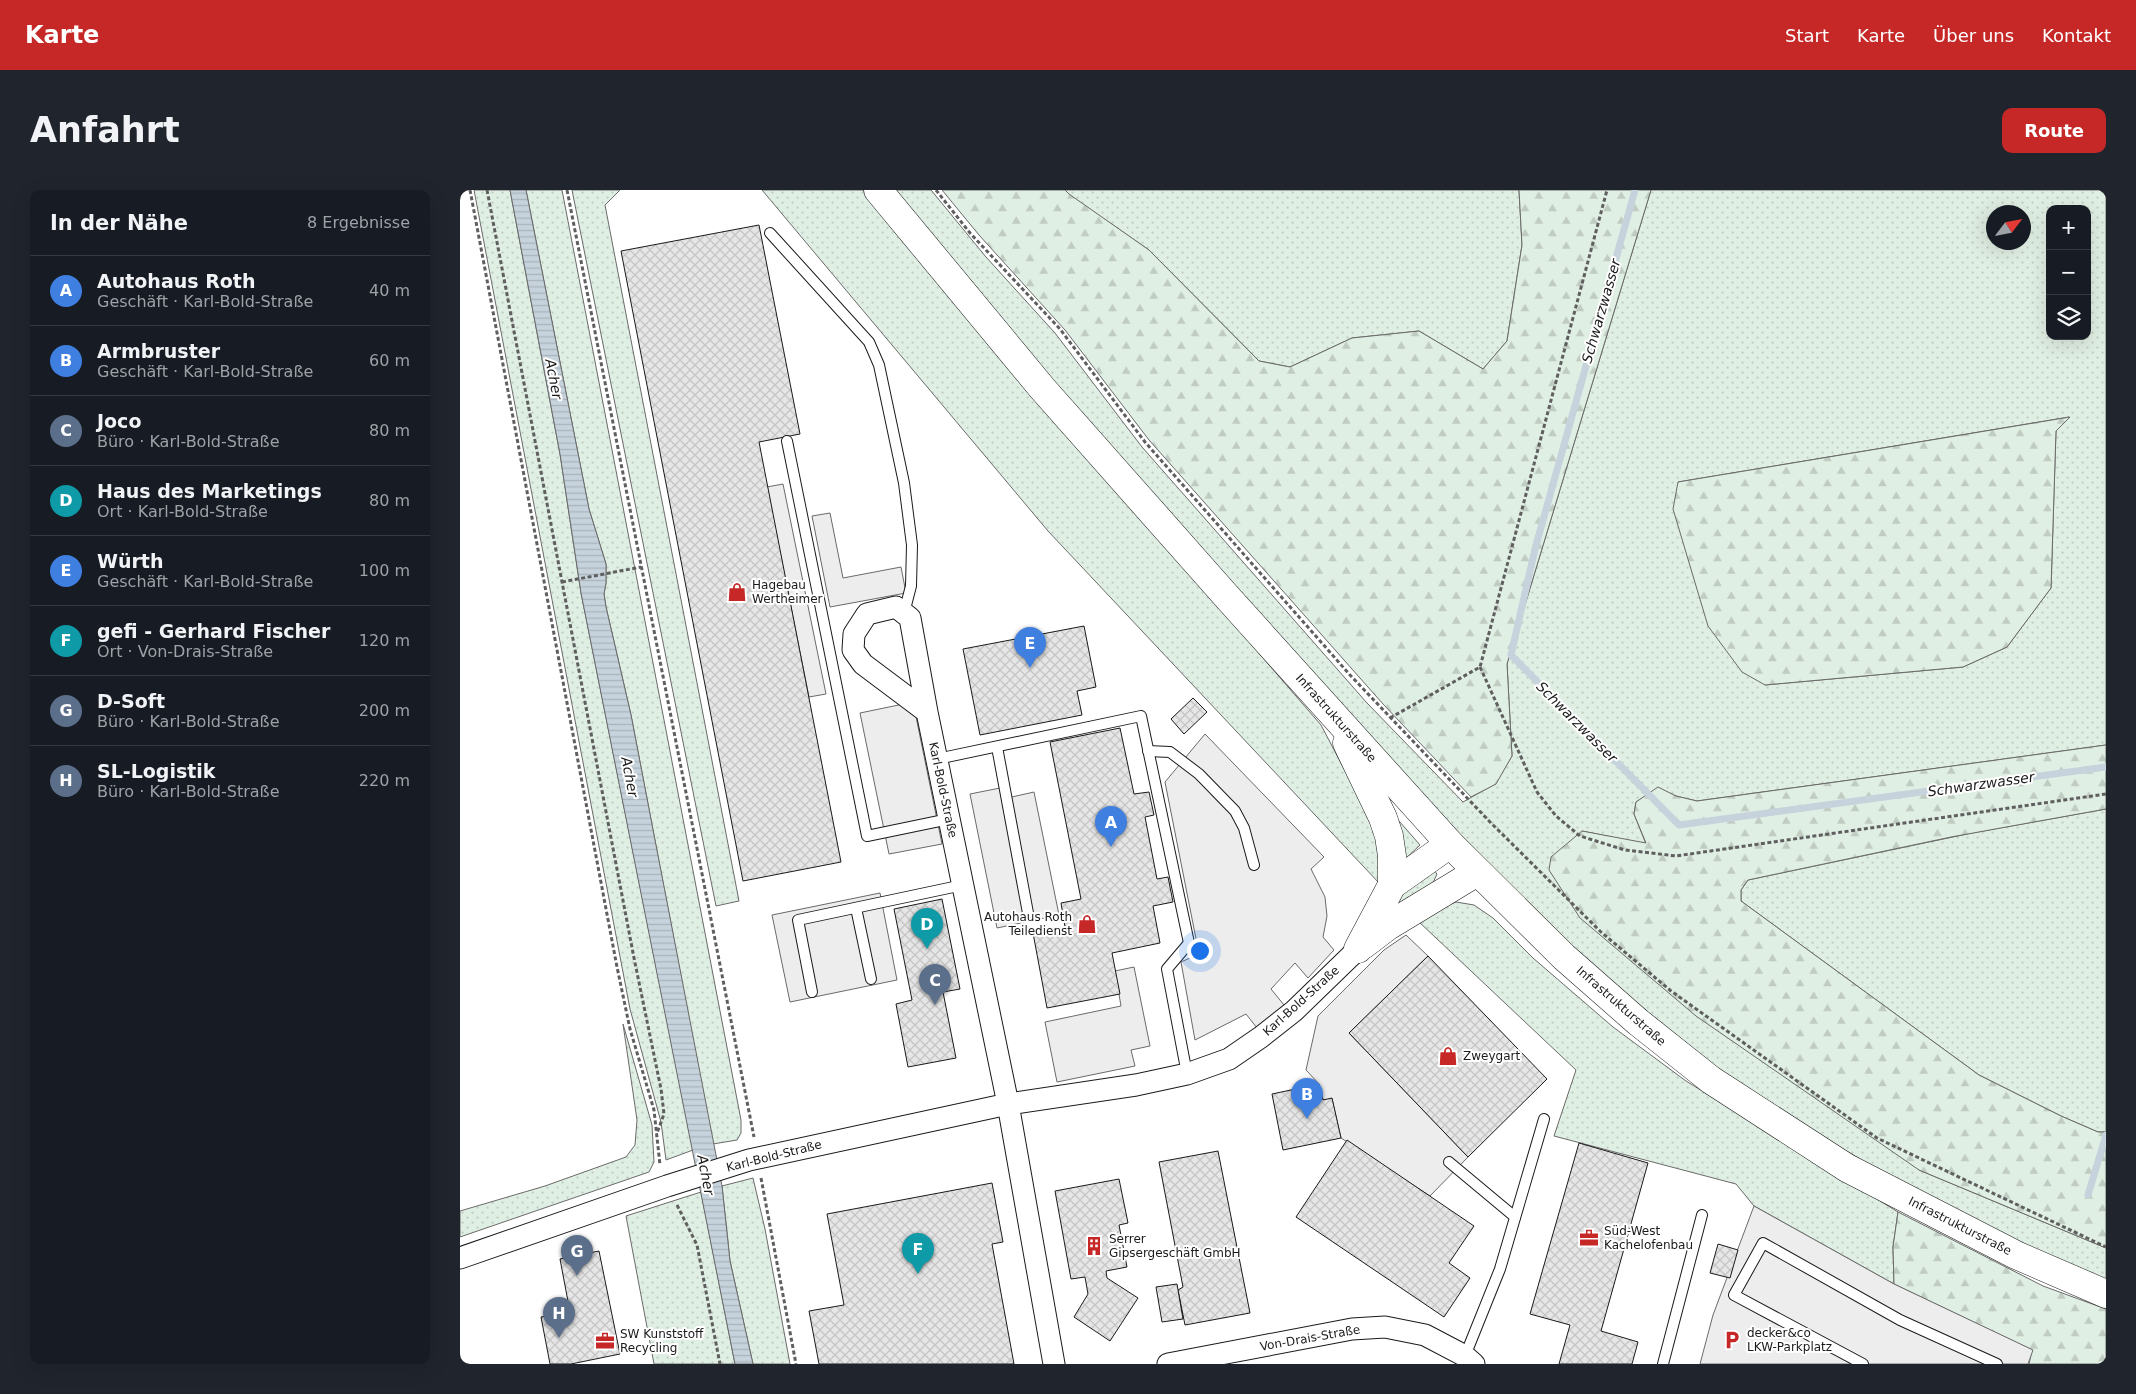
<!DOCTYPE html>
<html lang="de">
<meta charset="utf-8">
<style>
:root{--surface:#171b24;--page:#20242c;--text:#f1f3f6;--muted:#9ea1a6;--line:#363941;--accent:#c62828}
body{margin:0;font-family:"DejaVu Sans",sans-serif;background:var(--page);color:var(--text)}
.controls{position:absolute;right:15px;top:15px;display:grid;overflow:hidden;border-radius:10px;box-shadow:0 5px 20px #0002}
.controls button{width:45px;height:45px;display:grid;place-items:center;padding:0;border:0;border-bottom:1px solid var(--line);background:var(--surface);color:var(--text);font:25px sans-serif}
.compass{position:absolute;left:1526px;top:15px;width:45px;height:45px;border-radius:50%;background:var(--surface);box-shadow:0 5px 20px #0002;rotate:58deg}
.you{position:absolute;left:739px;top:760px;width:18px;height:18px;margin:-12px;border:4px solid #fff;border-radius:50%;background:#1a73e8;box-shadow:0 0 0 8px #1a73e833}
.badge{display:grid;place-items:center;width:32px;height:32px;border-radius:50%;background:var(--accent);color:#fff;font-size:16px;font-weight:700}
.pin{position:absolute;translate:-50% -41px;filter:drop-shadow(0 1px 2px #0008)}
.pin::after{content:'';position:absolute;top:26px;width:18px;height:15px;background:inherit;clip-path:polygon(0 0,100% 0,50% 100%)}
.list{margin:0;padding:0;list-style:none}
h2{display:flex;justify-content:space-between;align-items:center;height:65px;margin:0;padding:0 20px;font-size:21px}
h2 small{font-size:16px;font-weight:400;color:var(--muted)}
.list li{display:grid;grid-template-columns:32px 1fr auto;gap:15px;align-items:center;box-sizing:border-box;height:70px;padding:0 20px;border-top:1px solid var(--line)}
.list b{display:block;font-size:19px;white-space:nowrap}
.list p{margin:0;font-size:16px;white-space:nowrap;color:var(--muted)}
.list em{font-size:16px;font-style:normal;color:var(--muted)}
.icon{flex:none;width:28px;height:28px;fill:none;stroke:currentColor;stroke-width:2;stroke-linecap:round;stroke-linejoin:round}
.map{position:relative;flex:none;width:1646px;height:1174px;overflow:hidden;border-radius:10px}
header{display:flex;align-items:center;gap:30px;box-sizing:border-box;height:70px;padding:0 25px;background:var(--accent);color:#fff}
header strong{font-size:24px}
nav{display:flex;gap:28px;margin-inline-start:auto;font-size:18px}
.intro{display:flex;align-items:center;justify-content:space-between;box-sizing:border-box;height:120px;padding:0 30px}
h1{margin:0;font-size:35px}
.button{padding:12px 22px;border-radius:10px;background:var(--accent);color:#fff;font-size:18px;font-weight:700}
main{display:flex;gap:30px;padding:0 30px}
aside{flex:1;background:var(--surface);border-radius:10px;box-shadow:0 5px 20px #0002}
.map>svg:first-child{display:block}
.green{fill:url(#green-dots);stroke:#6a6a6a;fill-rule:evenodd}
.forest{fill:url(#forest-firs);stroke:#6a6a6a}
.parking{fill:#ededed;stroke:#6a6a6a}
.water{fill:url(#water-rules);stroke:#6a6a6a}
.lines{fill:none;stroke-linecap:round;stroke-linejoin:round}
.stream{stroke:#c6d2dc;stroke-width:7}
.building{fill:url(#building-cross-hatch);stroke:#1a1a1a}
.lane-casing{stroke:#1a1a1a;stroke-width:12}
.street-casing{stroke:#1a1a1a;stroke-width:23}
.secondary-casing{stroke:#1a1a1a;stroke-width:29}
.path{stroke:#5f5f5f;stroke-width:3;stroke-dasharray:4 2.5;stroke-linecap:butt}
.lane{stroke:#fff;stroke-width:10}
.street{stroke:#fff;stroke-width:21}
.secondary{stroke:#fff;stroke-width:28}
.labels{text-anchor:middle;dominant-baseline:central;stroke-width:4;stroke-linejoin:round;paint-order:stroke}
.poi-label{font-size:12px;fill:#1a1a1a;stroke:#fff;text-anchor:start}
.street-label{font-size:12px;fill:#1a1a1a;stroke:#fff}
.water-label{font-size:14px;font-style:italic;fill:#1a1a1a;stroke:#fff}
</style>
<header>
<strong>Karte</strong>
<nav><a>Start</a><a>Karte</a><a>Über uns</a><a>Kontakt</a></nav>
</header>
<div class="intro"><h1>Anfahrt</h1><a class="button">Route</a></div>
<main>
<aside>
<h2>In der Nähe<small>8 Ergebnisse</small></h2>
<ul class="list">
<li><span class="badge" style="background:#3f7fe0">A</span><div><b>Autohaus Roth</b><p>Geschäft · Karl-Bold-Straße</p></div><em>40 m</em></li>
<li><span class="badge" style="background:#3f7fe0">B</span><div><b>Armbruster</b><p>Geschäft · Karl-Bold-Straße</p></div><em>60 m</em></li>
<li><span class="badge" style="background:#5c6f8a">C</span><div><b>Joco</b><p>Büro · Karl-Bold-Straße</p></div><em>80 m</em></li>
<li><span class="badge" style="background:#0f9aa8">D</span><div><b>Haus des Marketings</b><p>Ort · Karl-Bold-Straße</p></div><em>80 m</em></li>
<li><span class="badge" style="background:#3f7fe0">E</span><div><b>Würth</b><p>Geschäft · Karl-Bold-Straße</p></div><em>100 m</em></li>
<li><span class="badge" style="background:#0f9aa8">F</span><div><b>gefi - Gerhard Fischer</b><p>Ort · Von-Drais-Straße</p></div><em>120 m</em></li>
<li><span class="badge" style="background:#5c6f8a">G</span><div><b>D-Soft</b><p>Büro · Karl-Bold-Straße</p></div><em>200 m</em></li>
<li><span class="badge" style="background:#5c6f8a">H</span><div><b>SL-Logistik</b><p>Büro · Karl-Bold-Straße</p></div><em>220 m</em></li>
</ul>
</aside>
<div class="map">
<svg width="1646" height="1174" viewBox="0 0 1646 1174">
<defs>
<pattern id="green-dots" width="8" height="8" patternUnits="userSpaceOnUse" patternTransform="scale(1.25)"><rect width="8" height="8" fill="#e0efe3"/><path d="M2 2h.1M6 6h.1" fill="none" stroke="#c0ccc2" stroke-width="1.8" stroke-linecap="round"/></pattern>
<pattern id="forest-firs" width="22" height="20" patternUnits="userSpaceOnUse" patternTransform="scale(1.25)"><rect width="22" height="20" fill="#e0efe3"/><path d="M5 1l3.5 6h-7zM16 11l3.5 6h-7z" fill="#c0ccc2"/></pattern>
<pattern id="water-rules" width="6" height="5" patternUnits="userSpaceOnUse" patternTransform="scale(1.25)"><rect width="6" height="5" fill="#c6d2dc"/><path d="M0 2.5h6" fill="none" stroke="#aab4bc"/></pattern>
<pattern id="building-cross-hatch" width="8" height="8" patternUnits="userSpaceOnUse" patternTransform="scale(1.25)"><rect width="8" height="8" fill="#e6e6e6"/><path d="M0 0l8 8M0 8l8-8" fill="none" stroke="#c5c5c5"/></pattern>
</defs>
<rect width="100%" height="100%" fill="#fff"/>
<g class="green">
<polygon points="14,0 50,0 100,264 121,403 233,960 206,970 201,932 170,819"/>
<polygon points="66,0 102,0 281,930 281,943 277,950 253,954 171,525 146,417 144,404 146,393 146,374 129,319"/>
<polygon points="112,0 160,0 145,15 279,711 256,716"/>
<polygon points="302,0 403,0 477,91 861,535 923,653 919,693 588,341"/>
<path d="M435,0H471L526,67L595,143L682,257L907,513L1003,612L1035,594L1052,566L1047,474L1191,0H1646V555L1237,611L1216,606L1198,598L1176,612L1174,624L1186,654L1122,641L1459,980L1646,1058V1091L1574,1060L1427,985L1356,943L1265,884L1178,814L1120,764L1022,668L823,451L582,178ZM1590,19H1627V146H1590ZM1534,22H1564V52H1534ZM1609,227L1596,241L1591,398L1547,457L1503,477L1305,495L1218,292Z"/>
<polygon points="605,0 1059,0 1062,55 1047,151 1023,179 959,141 892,148 830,177 799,171 689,60 608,4"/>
<polygon points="1646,619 1646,942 1638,942 1601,926 1519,885 1281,711 1281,700 1288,690 1512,643"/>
<polygon points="932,623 960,655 941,673"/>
<polygon points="974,680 977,684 972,695 928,730 947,695"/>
<polygon points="996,712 1014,715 1033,728 1073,768 1153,837 1226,891 1438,1022 1433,1057 1434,1094 1294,1016 1276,994 1094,946 1116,880 958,731 983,717"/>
<polygon points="163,834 192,935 194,972 189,982 0,1047 0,1021 85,996 166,967 175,955 177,930"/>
<polygon points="293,988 305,1039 330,1174 293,1174 270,1071 262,996"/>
<polygon points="241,1002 275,1174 194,1174 166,1026"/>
</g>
<g class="forest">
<polygon points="482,0 605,0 609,4 689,60 799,171 830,177 892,148 959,141 1023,179 1047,151 1062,55 1059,0 1191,0 1047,474 1052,566 1036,594 1011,607 923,514 689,250 605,140 519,45"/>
<polygon points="1610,227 1596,241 1591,398 1547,457 1503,477 1305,495 1282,482 1248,436 1213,319 1218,292"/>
<polygon points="1646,555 1646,619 1491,647 1288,690 1281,700 1281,711 1519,885 1601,926 1638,942 1646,942 1646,1058 1459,980 1236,826 1120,728 1089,680 1091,667 1122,641 1186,653 1174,624 1176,612 1198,597 1216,606 1237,611"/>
<polygon points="1438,1022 1583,1096 1646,1119 1646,1174 1569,1174 1572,1160 1434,1094 1433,1057"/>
</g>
<g class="parking">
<polygon points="323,294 366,504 349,507 307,297"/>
<polygon points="370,323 383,388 441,377 446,403 370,417 352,326"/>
<polygon points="453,512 482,654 429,664 400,523"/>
<polygon points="745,544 864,667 851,679 865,707 867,726 863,747 874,760 848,788 835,773 811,799 824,815 797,838 786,824 735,850 721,772 739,764 705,592"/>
<polygon points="540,598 543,609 574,602 599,725 537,738 510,604"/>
<polygon points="420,703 437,790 330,812 312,725"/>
<polygon points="946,745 968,766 889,843 1008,967 970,1006 881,948 872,909 863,910 859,894 846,880 858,826 924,760"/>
<polygon points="674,777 690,856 671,860 675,876 597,892 585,832 661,816 655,781"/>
<polygon points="1294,1016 1434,1094 1573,1160 1568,1174 1240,1174 1253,1125"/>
</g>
<polygon class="water" points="50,0 66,0 129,319 146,374 146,393 144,404 146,417 171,525 195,650 262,996 270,1071 293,1174 275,1174 121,403 100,264"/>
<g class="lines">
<g class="stream">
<polyline points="1175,0 1075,359 1051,465 1219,635 1646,577"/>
<polyline points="1628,1005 1646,945"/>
</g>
</g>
<g class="building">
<polygon points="299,35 340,244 299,252 381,672 283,691 161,61"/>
<polygon points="624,436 636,497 617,501 622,525 520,545 503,459"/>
<polygon points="733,508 747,522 724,544 711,529"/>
<polygon points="660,538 674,604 689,602 694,625 685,627 697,689 708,687 713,712 693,716 700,753 652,763 660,804 587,818 573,743 605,737 601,713 621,709 590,552"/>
<polygon points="482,709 500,799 483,802 496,868 448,877 436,814 452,810 434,719"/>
<polygon points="968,766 1087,889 1008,967 889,843"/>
<polygon points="859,894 863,910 872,908 881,948 823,960 812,904"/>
<polygon points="887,950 1014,1036 989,1073 1010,1088 984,1127 836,1027"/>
<polygon points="1119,953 1188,973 1141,1141 1178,1152 1172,1174 1099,1174 1110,1135 1070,1124"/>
<polygon points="758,961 790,1123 725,1135 718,1100 723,1097 699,972"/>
<polygon points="659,989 668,1033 659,1035 667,1077 646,1081 647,1088 678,1108 650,1151 614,1127 628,1104 625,1087 611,1089 595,1001"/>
<polygon points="532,993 543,1052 532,1054 554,1174 359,1174 349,1121 384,1115 367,1024"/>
<polygon points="1258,1054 1278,1060 1270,1088 1250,1083"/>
<polygon points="139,1061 160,1164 111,1174 90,1174 81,1127 110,1122 100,1069"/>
<polygon points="717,1094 723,1129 702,1132 696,1097"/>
</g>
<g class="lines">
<g class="lane-casing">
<g id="lane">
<polyline points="310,43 409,152 419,175 444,293 452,355 451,396 444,423"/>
<polyline points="327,251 407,646 489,629"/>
<polyline points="537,557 568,723"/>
<polyline points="688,561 710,562 739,584 775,621 784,638 794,675"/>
<polyline points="477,569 681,526 729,753 707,779 727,884"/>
<polyline points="396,718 411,789"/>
<polyline points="352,802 338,730 503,695"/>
<polyline points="989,972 1055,1027"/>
<polyline points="1005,1166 1040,1079 1084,929"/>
<polyline points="1203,1174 1242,1025"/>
<polyline points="1403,1174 1274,1105 1303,1053 1440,1130 1537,1174"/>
</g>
</g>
<g class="street-casing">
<g id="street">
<polyline points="467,522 403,474 393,460 394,444 407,424 436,417 450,428 467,522 548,914 594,1174"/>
<polyline points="0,1068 207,996 289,970 548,914 676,895 727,884 769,869 801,847 834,821 898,759"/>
<polyline points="708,1174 892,1139 925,1137 965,1145 1005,1166 1014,1174"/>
</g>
</g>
<g class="secondary-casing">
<g id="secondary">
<polyline points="418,0 582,198 768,408 990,654 1104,767 1178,832 1251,890 1387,978 1556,1065 1646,1104"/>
<polyline points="887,553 923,628 929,646 932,666 932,695 898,759"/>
<polyline points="932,695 990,654"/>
<polyline points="903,755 928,736 1017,682"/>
</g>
</g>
<g class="path">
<polyline points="10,0 157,777 170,839 194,920 200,975"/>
<polyline points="27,0 174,768 201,899 204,924 197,943"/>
<polyline points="107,0 294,947"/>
<polyline points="476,0 510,43 600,139 685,252 890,485 1030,632 1141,742 1211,801 1417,948 1646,1057"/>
<polyline points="102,392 181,377"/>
<polyline points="1020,477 1077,602 1096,626 1120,646 1165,660 1216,666 1646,604"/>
<polyline points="930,528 1020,477 1147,0"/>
<polyline points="301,988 336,1174"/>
<polyline points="217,1015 237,1055 260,1174"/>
</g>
<use href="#lane" class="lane"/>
<use href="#street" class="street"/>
<use href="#secondary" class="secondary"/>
</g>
<defs>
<g id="shop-bare" transform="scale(1.5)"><path d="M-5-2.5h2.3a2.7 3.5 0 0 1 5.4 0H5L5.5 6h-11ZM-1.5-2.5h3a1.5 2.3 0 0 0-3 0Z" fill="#c62828" stroke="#fff" stroke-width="2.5" paint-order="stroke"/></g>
<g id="office-bare" transform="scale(1.5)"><path d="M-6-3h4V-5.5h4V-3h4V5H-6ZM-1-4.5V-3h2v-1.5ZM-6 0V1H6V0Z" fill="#c62828" stroke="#fff" stroke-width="2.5" paint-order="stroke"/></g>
<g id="building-bare" transform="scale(1.5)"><path d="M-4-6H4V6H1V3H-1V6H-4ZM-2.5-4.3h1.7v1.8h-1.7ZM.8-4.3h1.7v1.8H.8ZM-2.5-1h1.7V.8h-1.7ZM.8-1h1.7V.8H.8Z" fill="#c62828" stroke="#fff" stroke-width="2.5" paint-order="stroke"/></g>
<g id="parking-bare" transform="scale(1.5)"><path d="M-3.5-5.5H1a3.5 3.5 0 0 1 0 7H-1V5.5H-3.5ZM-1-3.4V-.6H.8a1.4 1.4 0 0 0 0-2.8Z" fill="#c62828" stroke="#fff" stroke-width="2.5" paint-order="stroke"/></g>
</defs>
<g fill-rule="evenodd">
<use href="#shop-bare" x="277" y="402"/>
<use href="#shop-bare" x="627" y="734"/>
<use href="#shop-bare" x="988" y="866"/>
<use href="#office-bare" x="1129" y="1048"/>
<use href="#building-bare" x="634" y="1056"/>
<use href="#parking-bare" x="1272" y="1150"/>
<use href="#office-bare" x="145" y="1151"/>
</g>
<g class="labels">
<g class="poi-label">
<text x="292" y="395">Hagebau<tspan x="292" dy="14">Wertheimer</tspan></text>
<text x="612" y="727" text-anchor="end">Autohaus Roth<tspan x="612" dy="14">Teiledienst</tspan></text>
<text x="1003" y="866">Zweygart</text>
<text x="1144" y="1041">Süd-West<tspan x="1144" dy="14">Kachelofenbau</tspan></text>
<text x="649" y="1049">Serrer<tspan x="649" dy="14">Gipsergeschäft GmbH</tspan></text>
<text x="1287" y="1143">decker&amp;co<tspan x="1287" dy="14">LKW-Parkplatz</tspan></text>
<text x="160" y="1144">SW Kunststoff<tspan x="160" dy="14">Recycling</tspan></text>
</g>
<g class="street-label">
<text transform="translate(876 528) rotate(48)">Infrastrukturstraße</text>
<text transform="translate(483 600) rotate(78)">Karl-Bold-Straße</text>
<text transform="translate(841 811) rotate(-42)">Karl-Bold-Straße</text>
<text transform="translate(1161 816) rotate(41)">Infrastrukturstraße</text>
<text transform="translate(314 966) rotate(-14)">Karl-Bold-Straße</text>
<text transform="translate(1500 1036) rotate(27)">Infrastrukturstraße</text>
<text transform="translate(850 1148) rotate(-10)">Von-Drais-Straße</text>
</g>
<g class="water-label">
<text transform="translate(1141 121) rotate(-74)">Schwarzwasser</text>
<text transform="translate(94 189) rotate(79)">Acher</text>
<text transform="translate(1117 532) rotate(45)">Schwarzwasser</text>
<text transform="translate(170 587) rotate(79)">Acher</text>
<text transform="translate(1521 594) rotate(-8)">Schwarzwasser</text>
<text transform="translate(246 985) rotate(79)">Acher</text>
</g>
</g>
</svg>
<div class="controls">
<button>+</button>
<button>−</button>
<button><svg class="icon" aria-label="layers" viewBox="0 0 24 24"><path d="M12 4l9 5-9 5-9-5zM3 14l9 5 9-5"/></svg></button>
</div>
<svg class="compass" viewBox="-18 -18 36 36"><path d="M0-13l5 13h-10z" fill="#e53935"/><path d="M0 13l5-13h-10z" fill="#9ea1a6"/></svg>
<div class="you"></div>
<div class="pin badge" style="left:651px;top:657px;background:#3f7fe0">A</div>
<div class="pin badge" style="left:847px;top:929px;background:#3f7fe0">B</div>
<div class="pin badge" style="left:475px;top:815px;background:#5c6f8a">C</div>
<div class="pin badge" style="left:467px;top:759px;background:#0f9aa8">D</div>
<div class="pin badge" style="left:570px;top:478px;background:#3f7fe0">E</div>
<div class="pin badge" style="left:458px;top:1084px;background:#0f9aa8">F</div>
<div class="pin badge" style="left:117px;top:1086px;background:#5c6f8a">G</div>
<div class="pin badge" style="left:99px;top:1148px;background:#5c6f8a">H</div>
</div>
</main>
